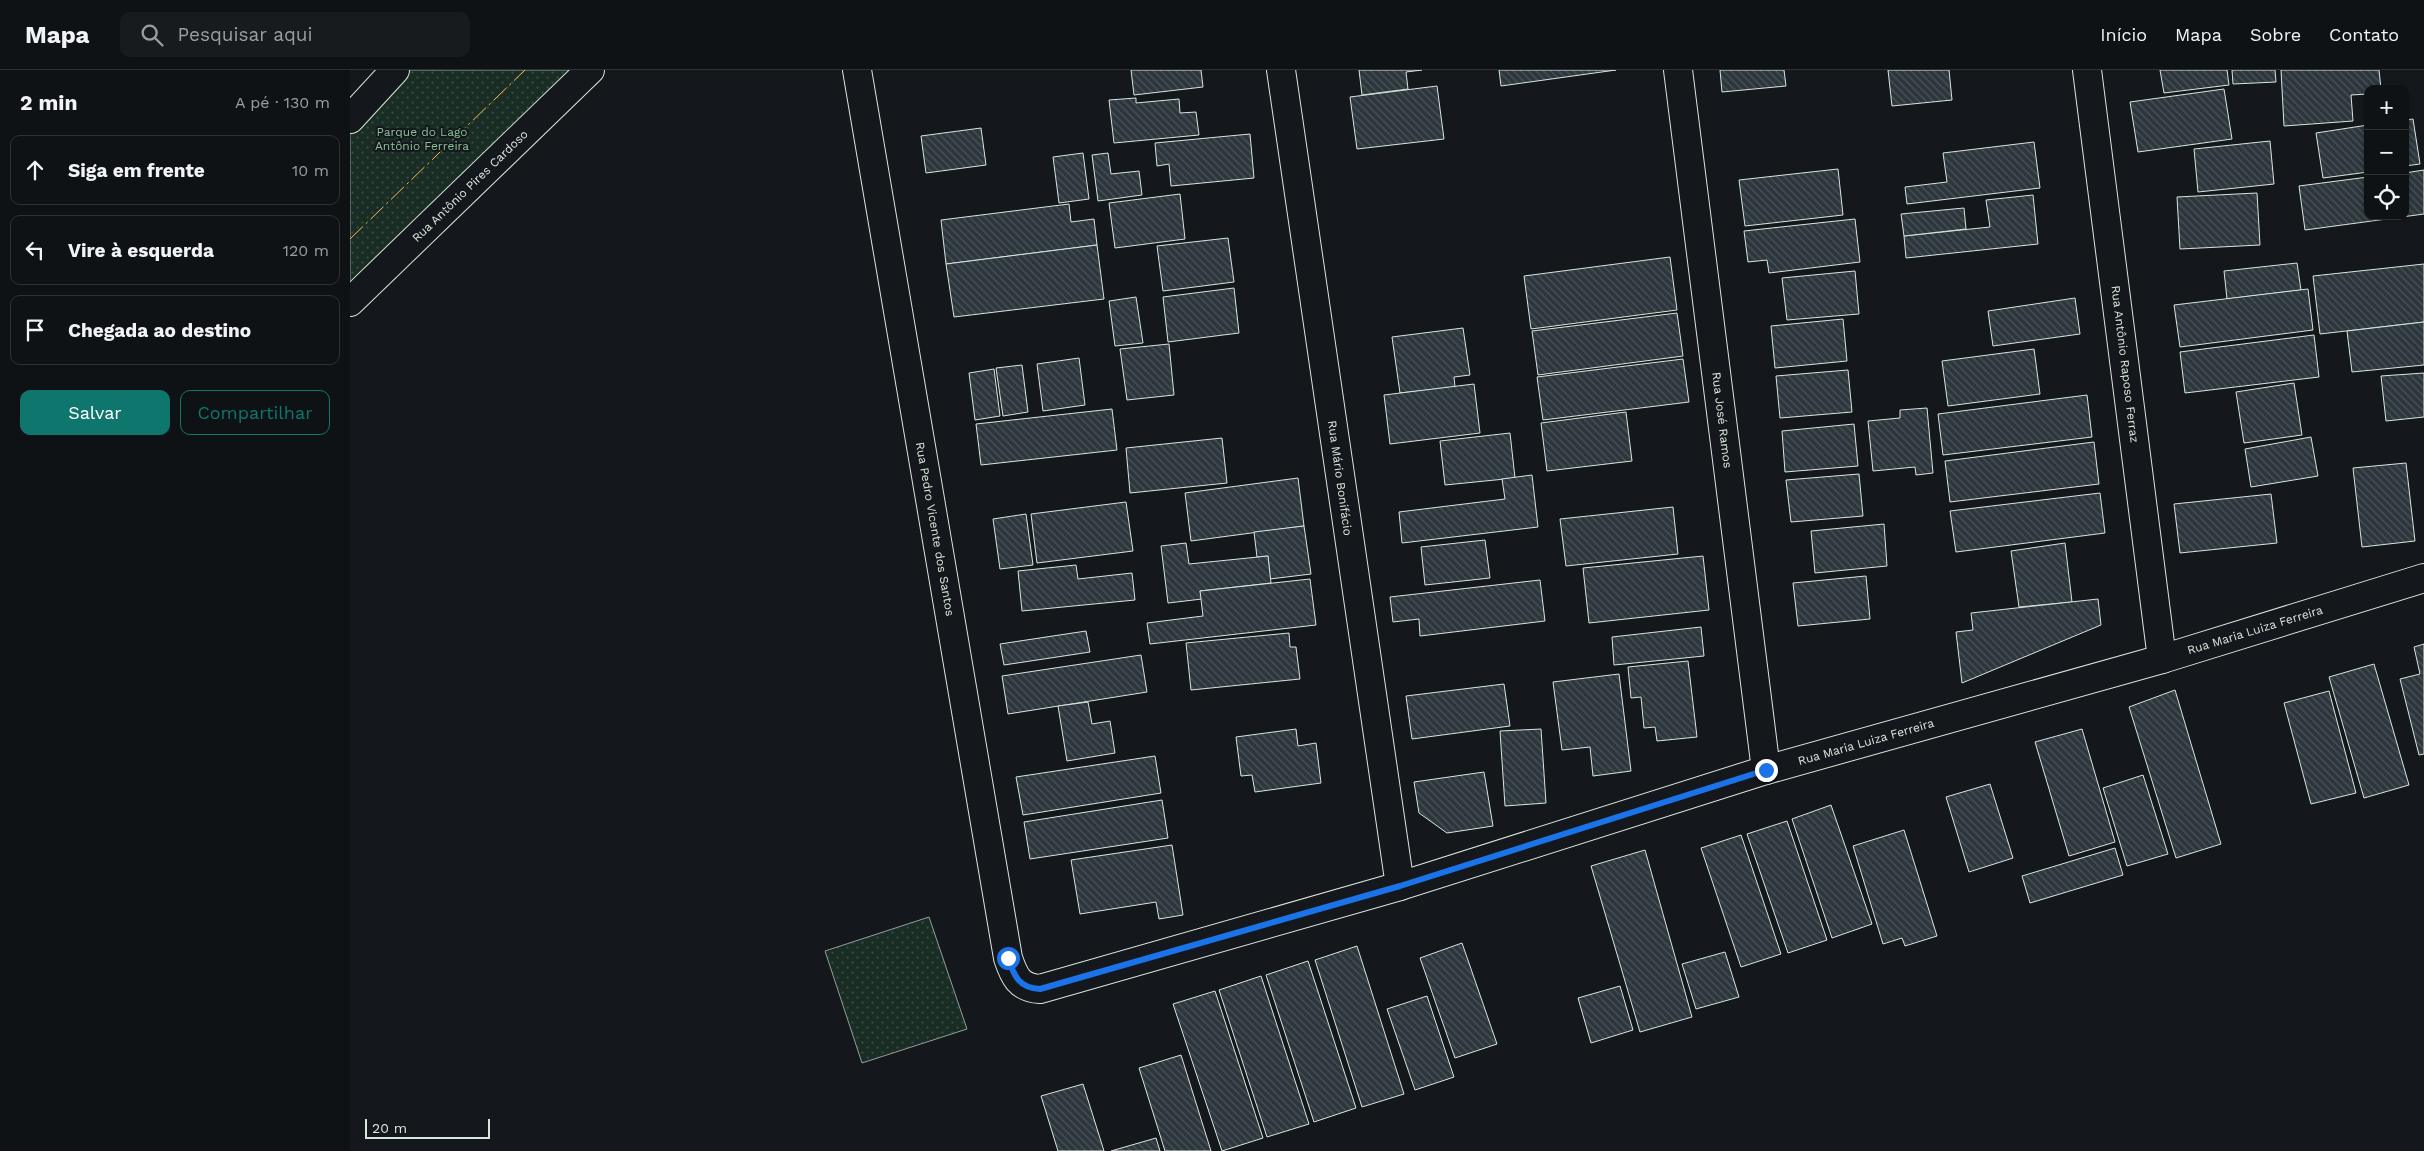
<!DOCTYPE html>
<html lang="pt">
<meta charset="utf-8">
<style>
:root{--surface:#0f1215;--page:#181b1e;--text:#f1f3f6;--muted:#9b9ea0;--line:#2f3234;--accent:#0f766e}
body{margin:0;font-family:"Work Sans",sans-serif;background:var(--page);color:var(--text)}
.controls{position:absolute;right:15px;top:15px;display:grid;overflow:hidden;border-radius:10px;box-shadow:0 1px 4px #0004}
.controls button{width:45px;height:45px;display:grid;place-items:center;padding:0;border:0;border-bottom:1px solid var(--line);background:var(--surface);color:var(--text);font:25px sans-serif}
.scale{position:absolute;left:15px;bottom:12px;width:125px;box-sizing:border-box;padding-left:5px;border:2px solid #d8e6dc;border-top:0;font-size:14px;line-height:18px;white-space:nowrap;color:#d8e6dc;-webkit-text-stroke:4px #14181c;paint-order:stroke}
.stop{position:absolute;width:15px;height:15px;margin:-11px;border:4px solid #1a73e8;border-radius:50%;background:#fff}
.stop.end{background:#1a73e8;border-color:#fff;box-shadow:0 1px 5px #0008}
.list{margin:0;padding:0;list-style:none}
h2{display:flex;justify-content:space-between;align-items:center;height:65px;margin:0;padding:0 20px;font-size:21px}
h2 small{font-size:16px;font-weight:400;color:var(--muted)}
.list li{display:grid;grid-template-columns:32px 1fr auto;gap:15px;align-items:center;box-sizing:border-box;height:70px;margin:0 10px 10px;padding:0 10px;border:1px solid var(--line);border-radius:10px}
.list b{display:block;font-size:19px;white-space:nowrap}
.list em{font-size:16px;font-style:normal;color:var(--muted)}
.actions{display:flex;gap:10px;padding:15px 20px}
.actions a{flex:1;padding:11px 0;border:1px solid var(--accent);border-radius:10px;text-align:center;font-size:18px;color:var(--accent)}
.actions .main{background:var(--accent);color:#fff}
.icon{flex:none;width:28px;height:28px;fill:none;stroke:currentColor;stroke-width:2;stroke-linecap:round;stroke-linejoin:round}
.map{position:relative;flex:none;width:2074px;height:1081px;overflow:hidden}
header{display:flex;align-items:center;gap:30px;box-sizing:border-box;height:70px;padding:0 25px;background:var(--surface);border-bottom:1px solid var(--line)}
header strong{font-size:24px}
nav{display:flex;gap:28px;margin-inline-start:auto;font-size:18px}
.search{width:350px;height:45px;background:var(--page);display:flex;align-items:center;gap:12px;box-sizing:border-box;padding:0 18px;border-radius:10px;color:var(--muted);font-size:19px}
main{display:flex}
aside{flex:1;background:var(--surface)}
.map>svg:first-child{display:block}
.park{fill:url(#park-dots);stroke:#939e99}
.building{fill:url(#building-back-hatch);stroke:#d8e6dc}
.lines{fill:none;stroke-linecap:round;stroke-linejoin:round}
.minor-casing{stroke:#d8e6dc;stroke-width:30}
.minor{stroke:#14181c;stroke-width:28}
.power{stroke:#ffb74d;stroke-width:1;stroke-dasharray:18 4 2.5 4;stroke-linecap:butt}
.route{stroke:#1a73e8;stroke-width:6}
.labels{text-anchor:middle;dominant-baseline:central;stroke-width:4;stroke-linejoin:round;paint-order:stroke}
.park-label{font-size:12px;fill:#8ac095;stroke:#14181c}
.street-label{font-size:12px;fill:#d8e6dc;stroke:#14181c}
</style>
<header>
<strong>Mapa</strong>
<div class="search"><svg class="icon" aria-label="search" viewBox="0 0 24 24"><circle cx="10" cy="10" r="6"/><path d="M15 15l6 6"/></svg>Pesquisar aqui</div>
<nav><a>Início</a><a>Mapa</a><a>Sobre</a><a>Contato</a></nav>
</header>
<main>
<aside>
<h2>2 min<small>A pé · 130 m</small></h2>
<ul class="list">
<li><svg class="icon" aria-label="ahead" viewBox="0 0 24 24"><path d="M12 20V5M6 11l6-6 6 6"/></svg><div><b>Siga em frente</b></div><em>10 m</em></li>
<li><svg class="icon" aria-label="left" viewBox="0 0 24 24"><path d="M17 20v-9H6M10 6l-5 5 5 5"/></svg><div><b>Vire à esquerda</b></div><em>120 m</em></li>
<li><svg class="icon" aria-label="arrive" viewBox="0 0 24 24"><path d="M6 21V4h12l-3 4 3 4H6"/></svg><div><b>Chegada ao destino</b></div></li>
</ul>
<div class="actions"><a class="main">Salvar</a><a>Compartilhar</a></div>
</aside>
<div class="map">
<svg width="2074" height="1081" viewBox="0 0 2074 1081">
<defs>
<pattern id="park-dots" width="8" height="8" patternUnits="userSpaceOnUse" patternTransform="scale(1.25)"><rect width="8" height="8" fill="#1a2d24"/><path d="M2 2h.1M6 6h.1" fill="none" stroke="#3b4b43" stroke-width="1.8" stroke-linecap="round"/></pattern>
<pattern id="building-back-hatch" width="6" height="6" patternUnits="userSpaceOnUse" patternTransform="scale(1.25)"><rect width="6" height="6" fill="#2c363c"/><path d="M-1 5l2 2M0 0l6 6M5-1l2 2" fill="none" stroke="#4a5358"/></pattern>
</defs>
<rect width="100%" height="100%" fill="#14181c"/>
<g class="park">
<polygon points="44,0 239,0 0,232 0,48"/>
<polygon points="579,847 617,959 512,993 475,881"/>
</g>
<g class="building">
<polygon points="781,0 851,0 853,17 784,25"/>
<polygon points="1009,0 1072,0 1056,2 1058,19 1012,25"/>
<polygon points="1149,0 1266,0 1151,16"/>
<polygon points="1370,0 1434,0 1436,16 1372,22"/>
<polygon points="1538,0 1599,0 1602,30 1542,36"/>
<polygon points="1810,0 1877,0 1879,15 1814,23"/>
<polygon points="1882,0 1925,0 1926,12 1883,14"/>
<polygon points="1931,0 2029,0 2031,19 2018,19 2018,24 2001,25 2003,51 1934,56"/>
<polygon points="1087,16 1094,69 1007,79 1000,27"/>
<polygon points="1874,19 1882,69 1788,82 1780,32"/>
<polygon points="786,28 786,33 829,29 830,43 846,42 849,65 764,73 759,30"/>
<polygon points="2063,49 2070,94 2055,96 2055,50"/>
<polygon points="2018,55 2018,102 1973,108 1966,63"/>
<polygon points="631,58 636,95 576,103 571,66"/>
<polygon points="900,64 904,108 821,116 819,94 807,96 805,73"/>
<polygon points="1920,71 1924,114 1848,122 1844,79"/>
<polygon points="1684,72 1690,118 1557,134 1555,117 1597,112 1593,83"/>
<polygon points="733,83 739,129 709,133 703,87"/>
<polygon points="758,83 761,104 789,101 792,125 748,131 742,85"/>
<polygon points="1488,99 1493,145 1395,156 1389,110"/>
<polygon points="2074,100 2074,144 1955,160 1949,116 2018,107 2018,146 2055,146 2055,103"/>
<polygon points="1907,123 1910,175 1830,179 1827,127"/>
<polygon points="830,124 835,169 765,178 759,133"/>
<polygon points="1683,125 1688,174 1556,188 1554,166 1640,157 1636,130"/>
<polygon points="719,134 721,152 744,149 747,175 596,194 591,150"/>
<polygon points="1614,138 1616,159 1554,166 1551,144"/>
<polygon points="1505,149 1510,192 1419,203 1417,190 1398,192 1394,161"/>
<polygon points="878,168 884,212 813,221 807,176"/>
<polygon points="747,175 754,229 604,247 596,194"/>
<polygon points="1320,187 1327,240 1181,259 1174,206"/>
<polygon points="1947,193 1951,220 1877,229 1874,201"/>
<polygon points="2074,194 2074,252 1970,264 1963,206"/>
<polygon points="1505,201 1509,244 1437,250 1432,208"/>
<polygon points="884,218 889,263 818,272 813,227"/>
<polygon points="1958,219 1963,260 1830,277 1824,235"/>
<polygon points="786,227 793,273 765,276 759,231"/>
<polygon points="1725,228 1730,264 1643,276 1638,241"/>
<polygon points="1327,243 1333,286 1188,305 1182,261"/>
<polygon points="1493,249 1497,291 1425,298 1421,256"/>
<polygon points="2074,252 2074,295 2002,302 1997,261"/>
<polygon points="1113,258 1120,305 1104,307 1105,317 1050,323 1042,267"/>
<polygon points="1964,265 1969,307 1835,323 1830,282"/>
<polygon points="819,274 824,325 777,330 770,279"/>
<polygon points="1684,279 1690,324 1598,336 1592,291"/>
<polygon points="729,288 735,335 693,341 687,294"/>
<polygon points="1333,289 1339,332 1193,350 1187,307"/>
<polygon points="672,295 678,342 653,346 646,298"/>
<polygon points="644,299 650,346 625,350 619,303"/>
<polygon points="1498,300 1502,342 1430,348 1426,306"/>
<polygon points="2074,303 2074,347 2036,351 2031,306"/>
<polygon points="1944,313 1952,365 1894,373 1886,322"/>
<polygon points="1124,314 1130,363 1040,374 1034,325"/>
<polygon points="1737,325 1742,367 1593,385 1588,344"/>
<polygon points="1577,338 1583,403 1566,405 1565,397 1523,401 1518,351 1550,348 1550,340"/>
<polygon points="762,339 767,380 631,395 626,354"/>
<polygon points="1276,342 1282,391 1197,401 1191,353"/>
<polygon points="1504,354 1508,396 1435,402 1432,361"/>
<polygon points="1160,363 1165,408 1095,415 1090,371"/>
<polygon points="1961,367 1968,406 1901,417 1895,379"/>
<polygon points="872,368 877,413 780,423 776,378"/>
<polygon points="1744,372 1749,414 1600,432 1595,391"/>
<polygon points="2056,393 2065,471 2012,477 2003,398"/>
<polygon points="1509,404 1513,446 1441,452 1436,410"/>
<polygon points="1182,405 1188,457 1052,473 1049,442 1155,429 1152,409"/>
<polygon points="948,408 954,456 841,471 835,423"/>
<polygon points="1750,423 1755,463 1606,482 1600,441"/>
<polygon points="1921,424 1927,473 1830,483 1824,434"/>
<polygon points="776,432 783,481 687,493 681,444"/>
<polygon points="1323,437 1328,484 1216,496 1210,449"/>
<polygon points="676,444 683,495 650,499 643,449"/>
<polygon points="1534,454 1537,496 1465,503 1461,461"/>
<polygon points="954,456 961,504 920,509 918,486 907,487 904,462"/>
<polygon points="1135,470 1140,508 1075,515 1071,477"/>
<polygon points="836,473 839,494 918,486 921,513 850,521 852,529 818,533 811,476"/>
<polygon points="1715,473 1722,532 1669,537 1661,481"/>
<polygon points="1353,486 1359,540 1239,553 1233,498"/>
<polygon points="726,495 728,509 782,503 785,530 672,541 668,501"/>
<polygon points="1516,506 1520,549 1448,556 1443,513"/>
<polygon points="960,509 966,555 800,574 797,553 853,546 850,521"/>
<polygon points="1190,510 1195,551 1070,566 1069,549 1043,552 1040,527"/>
<polygon points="1748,529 1751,555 1612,613 1606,562 1623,560 1621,543"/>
<polygon points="1351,557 1354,586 1264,595 1262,567"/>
<polygon points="736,561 740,582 654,595 650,574"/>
<polygon points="939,563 940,577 946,577 950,609 841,620 836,573"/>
<polygon points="2074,574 2074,684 2069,685 2050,609 2070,604 2064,577"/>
<polygon points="791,585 797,622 658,644 652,606"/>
<polygon points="1338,591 1347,667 1307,671 1305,657 1294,658 1291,627 1281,628 1278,597"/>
<polygon points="2024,594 2059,715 2014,728 1979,607"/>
<polygon points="1269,604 1281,701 1243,706 1240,677 1212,680 1203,612"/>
<polygon points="1154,614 1160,656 1062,669 1056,626"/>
<polygon points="1825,620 1871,774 1826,788 1779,637"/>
<polygon points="1979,621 2006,723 1961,734 1934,633"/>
<polygon points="738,632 742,654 760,651 765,683 717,691 708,636"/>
<polygon points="946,659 948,676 966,673 971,713 905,722 902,705 891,706 886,667"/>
<polygon points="1191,659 1196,733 1155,736 1150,661"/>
<polygon points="1732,659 1765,772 1719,786 1685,672"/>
<polygon points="805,686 811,723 673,745 666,707"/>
<polygon points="1134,702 1143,756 1097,763 1069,743 1064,712"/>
<polygon points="1793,705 1818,784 1777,796 1753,718"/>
<polygon points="1640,714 1663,788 1619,802 1596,727"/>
<polygon points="812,730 818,768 680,789 674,752"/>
<polygon points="1481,735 1522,854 1482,868 1442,749"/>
<polygon points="1437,751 1477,870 1438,883 1397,764"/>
<polygon points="1554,760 1587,866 1555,876 1552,868 1533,874 1503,776"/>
<polygon points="1391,765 1431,884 1391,897 1351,778"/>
<polygon points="822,775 833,845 809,849 806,832 730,844 721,790"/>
<polygon points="1765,778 1773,805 1680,833 1672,806"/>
<polygon points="1295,780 1342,947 1290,962 1241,796"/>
<polygon points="1112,873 1147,974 1105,988 1070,888"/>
<polygon points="1007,876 1054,1024 1012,1037 965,890"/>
<polygon points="1375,882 1389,927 1346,939 1332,894"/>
<polygon points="958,891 1006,1038 964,1052 916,905"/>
<polygon points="911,906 959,1054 917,1067 869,920"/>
<polygon points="1270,916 1283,960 1241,973 1228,928"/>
<polygon points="865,921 913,1068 872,1081 823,934"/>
<polygon points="1077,926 1104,1007 1065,1020 1037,939"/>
<polygon points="831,985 861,1081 815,1081 789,998"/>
<polygon points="733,1014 754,1081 708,1081 691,1026"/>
<polygon points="806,1068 810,1081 761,1081"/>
</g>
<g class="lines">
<g class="minor-casing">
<g id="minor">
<path d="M507,0L658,888C664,906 669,918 690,919L1050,816L1416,700L1812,589L2074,508"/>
<polyline points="931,0 1050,816"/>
<polyline points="1328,0 1416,700"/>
<polyline points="1737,0 1812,589"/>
<polyline points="0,49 45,0"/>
<polyline points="0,232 240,0"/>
</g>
</g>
<use href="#minor" class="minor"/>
<polyline class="power" points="0,169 175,0"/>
</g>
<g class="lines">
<path class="route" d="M658,888C664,906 669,918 690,919L1050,816L1416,700"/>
</g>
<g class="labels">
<g class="park-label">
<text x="72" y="62">Parque do Lago<tspan x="72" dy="14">Antônio Ferreira</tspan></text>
</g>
<g class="street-label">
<text transform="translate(120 116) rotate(-44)">Rua Antônio Pires Cardoso</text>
<text transform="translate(1775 294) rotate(83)">Rua Antônio Raposo Ferraz</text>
<text transform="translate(1372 350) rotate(83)">Rua José Ramos</text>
<text transform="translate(990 408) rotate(82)">Rua Mário Bonifácio</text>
<text transform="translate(585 459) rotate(80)">Rua Pedro Vicente dos Santos</text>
<text transform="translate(1905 560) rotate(-17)">Rua Maria Luiza Ferreira</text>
<text transform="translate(1516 672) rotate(-16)">Rua Maria Luiza Ferreira</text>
</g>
</g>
</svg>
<div class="controls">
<button>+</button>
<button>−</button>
<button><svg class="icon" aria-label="locate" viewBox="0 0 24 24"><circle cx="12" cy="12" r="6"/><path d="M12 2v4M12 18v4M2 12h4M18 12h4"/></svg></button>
</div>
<div class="scale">20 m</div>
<div class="stop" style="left:658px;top:888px"></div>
<div class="stop end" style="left:1416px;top:700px"></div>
</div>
</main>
